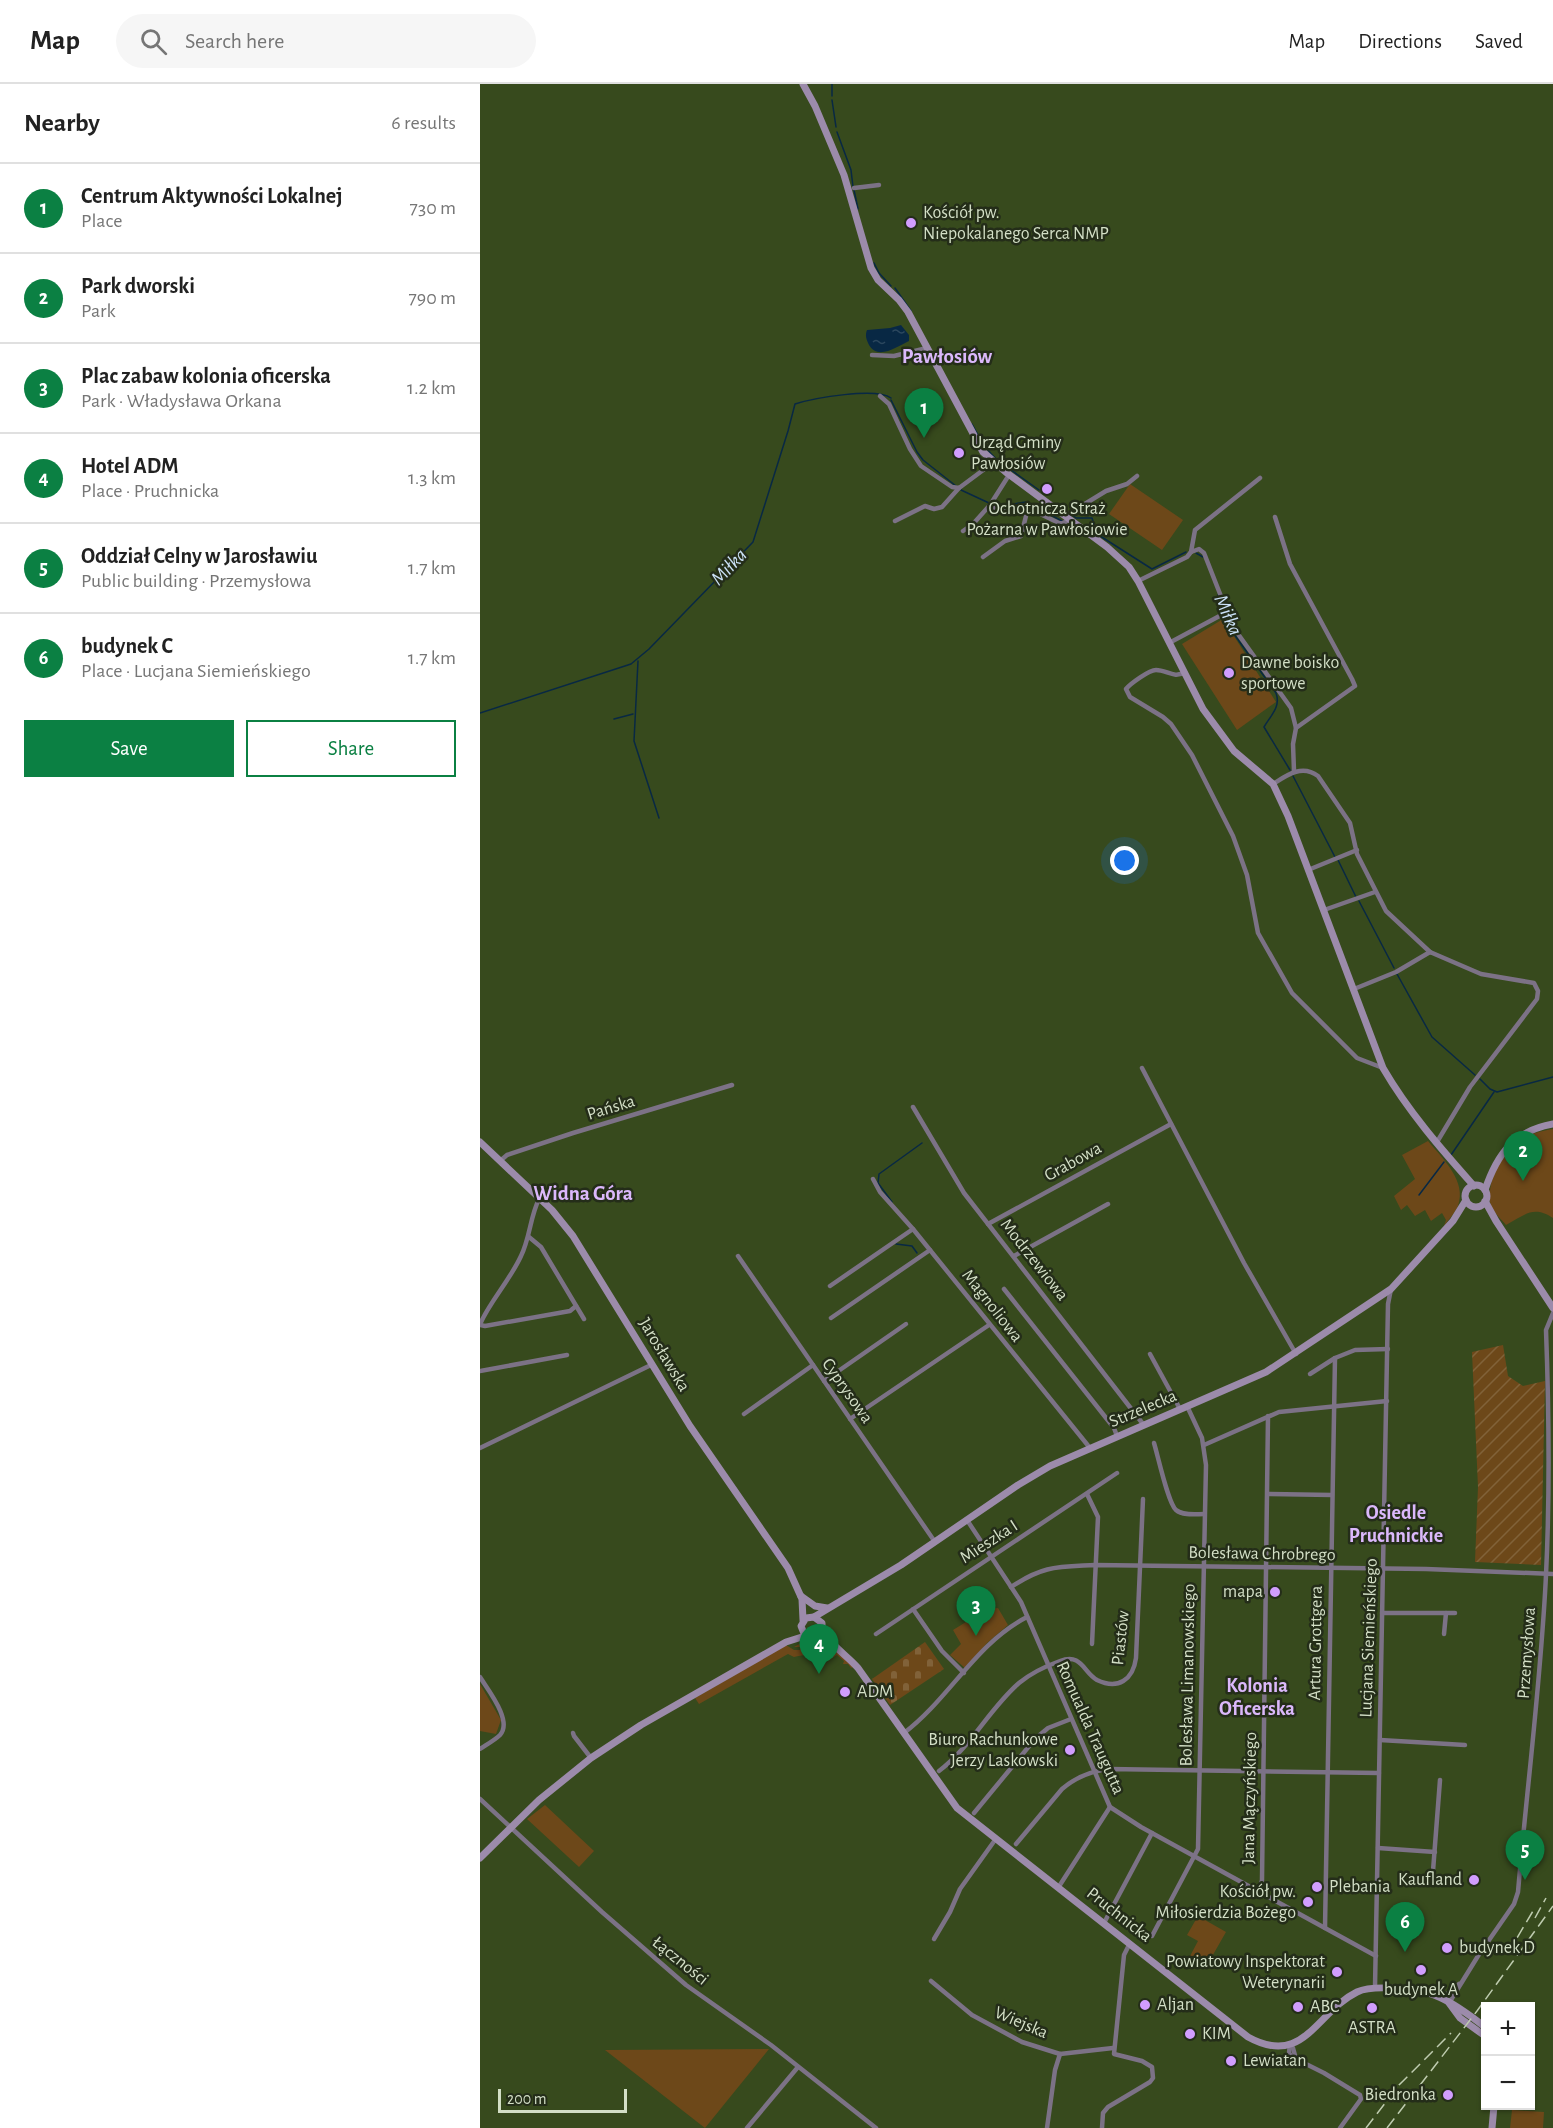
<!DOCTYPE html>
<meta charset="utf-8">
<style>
:root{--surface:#fff;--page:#f6f6f6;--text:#222;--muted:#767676;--line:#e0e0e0;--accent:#0b8043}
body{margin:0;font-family:"Alegreya Sans",sans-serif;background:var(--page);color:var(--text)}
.controls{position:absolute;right:18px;bottom:18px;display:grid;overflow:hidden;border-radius:0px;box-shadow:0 2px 4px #0004}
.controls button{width:54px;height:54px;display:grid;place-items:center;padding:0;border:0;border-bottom:2px solid var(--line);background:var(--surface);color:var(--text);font:30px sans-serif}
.scale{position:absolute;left:18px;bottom:15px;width:129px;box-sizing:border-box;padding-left:6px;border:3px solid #d3dfc6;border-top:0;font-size:16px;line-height:21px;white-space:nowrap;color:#d3dfc6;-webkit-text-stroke:4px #242d19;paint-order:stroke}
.you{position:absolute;left:645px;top:777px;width:21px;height:21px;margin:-15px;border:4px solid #fff;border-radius:50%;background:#1a73e8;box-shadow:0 0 0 9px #1a73e833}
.badge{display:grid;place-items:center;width:39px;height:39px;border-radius:50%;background:var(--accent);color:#fff;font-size:20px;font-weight:700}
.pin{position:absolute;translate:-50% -50px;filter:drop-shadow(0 2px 3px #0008)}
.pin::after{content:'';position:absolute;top:32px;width:21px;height:18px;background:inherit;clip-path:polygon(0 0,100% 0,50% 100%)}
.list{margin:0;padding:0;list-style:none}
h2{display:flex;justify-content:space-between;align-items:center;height:78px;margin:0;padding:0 24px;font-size:26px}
h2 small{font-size:20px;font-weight:400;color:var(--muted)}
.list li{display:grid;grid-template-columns:39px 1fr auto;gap:18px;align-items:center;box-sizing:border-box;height:90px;padding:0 24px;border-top:2px solid var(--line)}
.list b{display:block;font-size:22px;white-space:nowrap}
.list p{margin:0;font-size:20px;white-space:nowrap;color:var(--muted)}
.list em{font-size:20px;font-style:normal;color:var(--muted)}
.actions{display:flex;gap:12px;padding:18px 24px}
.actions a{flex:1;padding:14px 0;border:2px solid var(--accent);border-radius:0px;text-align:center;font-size:21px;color:var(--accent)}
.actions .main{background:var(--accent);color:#fff}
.icon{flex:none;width:33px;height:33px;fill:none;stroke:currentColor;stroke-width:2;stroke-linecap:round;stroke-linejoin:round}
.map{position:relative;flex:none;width:1073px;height:2044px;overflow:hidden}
header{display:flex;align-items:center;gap:36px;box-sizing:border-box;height:84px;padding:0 30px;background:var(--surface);border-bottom:2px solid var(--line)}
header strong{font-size:28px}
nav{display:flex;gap:33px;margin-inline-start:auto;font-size:21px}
.search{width:420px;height:54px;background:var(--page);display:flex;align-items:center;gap:15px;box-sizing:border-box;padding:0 21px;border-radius:33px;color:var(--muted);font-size:22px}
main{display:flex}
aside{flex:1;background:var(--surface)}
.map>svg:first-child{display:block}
.green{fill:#6d4819}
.cemetery{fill:url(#cemetery-stones)}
.garden{fill:url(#garden-furrows)}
.water{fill:url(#water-ripples)}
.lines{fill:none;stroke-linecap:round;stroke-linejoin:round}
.stream{stroke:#082844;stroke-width:1.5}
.street{stroke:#7c7286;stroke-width:4.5}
.secondary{stroke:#9c8bab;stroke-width:7}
.rail{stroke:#bfccb0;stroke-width:1.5;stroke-dasharray:12 6;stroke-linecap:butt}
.poi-dot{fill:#d19dfe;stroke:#242d19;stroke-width:2}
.labels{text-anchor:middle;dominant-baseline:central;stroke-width:5;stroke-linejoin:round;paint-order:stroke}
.poi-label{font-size:18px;fill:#d3dfc6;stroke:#242d19;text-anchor:start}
.street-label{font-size:18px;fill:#d3dfc6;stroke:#242d19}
.water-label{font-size:20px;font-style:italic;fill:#cce2f8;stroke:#242d19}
.neighbourhood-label{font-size:20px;font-weight:bold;fill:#dbb8fb;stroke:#242d19}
.quarter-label{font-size:21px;font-weight:bold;fill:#dbb8fb;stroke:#242d19}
</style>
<header>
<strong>Map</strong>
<div class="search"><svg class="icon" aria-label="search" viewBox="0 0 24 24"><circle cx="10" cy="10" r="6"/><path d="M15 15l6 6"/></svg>Search here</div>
<nav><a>Map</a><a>Directions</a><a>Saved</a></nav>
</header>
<main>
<aside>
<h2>Nearby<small>6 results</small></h2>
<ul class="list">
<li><span class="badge">1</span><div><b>Centrum Aktywności Lokalnej</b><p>Place</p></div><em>730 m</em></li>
<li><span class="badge">2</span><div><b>Park dworski</b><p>Park</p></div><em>790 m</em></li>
<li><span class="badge">3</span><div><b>Plac zabaw kolonia oficerska</b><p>Park · Władysława Orkana</p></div><em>1.2 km</em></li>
<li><span class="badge">4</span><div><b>Hotel ADM</b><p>Place · Pruchnicka</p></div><em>1.3 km</em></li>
<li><span class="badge">5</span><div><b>Oddział Celny w Jarosławiu</b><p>Public building · Przemysłowa</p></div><em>1.7 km</em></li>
<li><span class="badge">6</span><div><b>budynek C</b><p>Place · Lucjana Siemieńskiego</p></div><em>1.7 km</em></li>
</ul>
<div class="actions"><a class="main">Save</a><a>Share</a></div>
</aside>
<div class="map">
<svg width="1073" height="2044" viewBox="0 0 1073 2044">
<defs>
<pattern id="cemetery-stones" width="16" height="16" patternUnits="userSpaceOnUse" patternTransform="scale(1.5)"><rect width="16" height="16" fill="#6d4819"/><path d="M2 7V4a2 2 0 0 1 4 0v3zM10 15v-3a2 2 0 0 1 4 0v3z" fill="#816239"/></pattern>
<pattern id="garden-furrows" width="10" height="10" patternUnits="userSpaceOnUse" patternTransform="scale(1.5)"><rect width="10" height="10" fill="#6d4819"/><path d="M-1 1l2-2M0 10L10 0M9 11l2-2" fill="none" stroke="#816239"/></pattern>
<pattern id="water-ripples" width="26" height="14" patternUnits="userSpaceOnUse" patternTransform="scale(1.5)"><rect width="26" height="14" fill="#082844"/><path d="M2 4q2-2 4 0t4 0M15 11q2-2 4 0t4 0" fill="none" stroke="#2b475e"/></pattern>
</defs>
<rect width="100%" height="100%" fill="#374a1d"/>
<g class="green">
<polygon points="650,400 703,436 682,466 629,430"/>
<polygon points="743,535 796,618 757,646 702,560"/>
<path d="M1073,1045V1134C1053,1121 1045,1131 1026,1141C1021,1135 1011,1126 1010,1118C1007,1091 1028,1058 1055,1049C1061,1047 1067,1046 1073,1045Z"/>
<path d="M948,1057C963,1075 987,1097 978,1122C975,1129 968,1136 964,1142L966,1136L962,1129L951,1137L945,1126L935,1132L927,1121L921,1126L914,1112L935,1095L922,1071Z"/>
<polygon points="518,1524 528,1541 507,1559 485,1584 470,1571 481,1560 473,1546 507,1525"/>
<path d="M323,1558C351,1560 353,1563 373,1583L371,1584L368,1580H363L364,1577L357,1571L347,1577C336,1571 326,1570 314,1573L308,1570L219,1620L215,1614L306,1561L314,1566H320V1563H314Z"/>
<polygon points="0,1600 21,1636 16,1650 0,1647"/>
<polygon points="65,1721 114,1767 99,1783 47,1735"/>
<polygon points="718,1832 746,1848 726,1883 709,1874 718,1857 707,1851"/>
<polygon points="289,1965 225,2044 125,1966"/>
<polygon points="1032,2026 1064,2028 1063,2044 1030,2044"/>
</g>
<polygon class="cemetery" points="445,1558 464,1585 410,1621 392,1595"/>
<polygon class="garden" points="1023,1261 1028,1292 1043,1302 1065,1297 1061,1481 995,1478 998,1403 992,1268"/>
<path class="water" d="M421,241L429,251V257C418,262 398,277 389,261C386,255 385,251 387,246L410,244Z"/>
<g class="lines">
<g class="stream">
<polyline points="352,12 352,0"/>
<polyline points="352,16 356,43"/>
<polyline points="357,48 371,86 373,103"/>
<polyline points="374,106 378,125"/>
<polyline points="394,179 399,189 411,202"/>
<polyline points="415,204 431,227"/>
<polyline points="411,316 437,368 443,376 476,402"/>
<path d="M492,340C501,357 510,373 527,383"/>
<polyline points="531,386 559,406"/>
<polyline points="481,406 509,419"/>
<polyline points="514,420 521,422 546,418 582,437"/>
<polyline points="591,430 596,434 612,434 617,450 672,485 706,468"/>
<polyline points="716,469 723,473"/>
<polyline points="738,511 742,520"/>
<path d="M745,530L754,550L796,609C801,623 791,631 784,643L810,686"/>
<polyline points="158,577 154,657 179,734"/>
<path d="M0,629L151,580L169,565L273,458L308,347L315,320C334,314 396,303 411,314"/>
<polyline points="134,635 153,630"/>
<polyline points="813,692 855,773"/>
<polyline points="858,776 876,813"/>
<polyline points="879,817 914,884"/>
<polyline points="917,890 952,953 995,991"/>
<polyline points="1000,995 1010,1005 1017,1008 1073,993"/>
<polyline points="971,1071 1014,1008"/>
<polyline points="939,1111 964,1078"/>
<polyline points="412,1118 398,1099 399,1090 442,1059"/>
<polyline points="416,1160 432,1162 437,1169"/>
</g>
<g class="street">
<polyline points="374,104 399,101"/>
<polyline points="392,271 414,272 447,264"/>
<polyline points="400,312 409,320 430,365 441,382 472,403 479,404 514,378"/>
<polyline points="529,391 510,421 512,423 529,426 541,422 548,424 581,440 589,436"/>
<polyline points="585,432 626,407 647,400 657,392"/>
<polyline points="795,433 810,480 872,595 875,602 816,644 813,660 814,687"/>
<polyline points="415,437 445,422 454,425 462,423 479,404"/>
<polyline points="483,447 493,440 510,421"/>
<polyline points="711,468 715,446 780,394"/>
<polyline points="503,473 525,457 541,452 548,424"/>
<polyline points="658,497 707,473 711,468 719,465 724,469 753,543 811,624 816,644"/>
<polyline points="689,559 747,528"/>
<path d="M705,588C694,595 687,586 676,586C669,586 650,600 646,605L650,613L683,633L691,640L712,671L753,752L767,791L778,849L812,909L877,974L903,984"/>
<path d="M793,700C807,691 822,680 838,692L870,739L877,770L906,827L950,868"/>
<polyline points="828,786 877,766"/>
<polyline points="844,826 895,808"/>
<polyline points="874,905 916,888 950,868 1001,890 1054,899 1058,907 1057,915 990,1003 957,1058"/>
<polyline points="662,984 764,1179 816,1270"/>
<polyline points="433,1023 484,1109 663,1340"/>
<polyline points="20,1077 27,1071 93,1049 252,1001"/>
<polyline points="393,1095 400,1108 433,1145 610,1364"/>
<polyline points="508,1140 691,1040"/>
<polyline points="49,1153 61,1163 104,1235"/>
<polyline points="258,1172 455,1458"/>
<polyline points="534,1172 628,1120"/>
<polyline points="350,1202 433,1145"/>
<polyline points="524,1205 634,1344 637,1352"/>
<polyline points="351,1234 450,1166"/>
<path d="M0,1240C11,1216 30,1196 41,1172C50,1154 50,1133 59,1115"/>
<polyline points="0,1241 5,1242 90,1227 96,1222"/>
<polyline points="670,1270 700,1325"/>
<polyline points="0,1287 87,1271"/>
<polyline points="830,1290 855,1274 875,1266 908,1265"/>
<polyline points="344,1297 426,1240"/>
<polyline points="264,1330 333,1281"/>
<polyline points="370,1335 509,1241"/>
<path d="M674,1359C678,1372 688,1419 696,1426C703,1432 716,1430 724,1430"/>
<polyline points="724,1361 799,1328 907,1317"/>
<polyline points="0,1364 171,1281"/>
<polyline points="607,1410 618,1433 612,1560"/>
<polyline points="788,1410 852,1411"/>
<polyline points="487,1436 541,1518 630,1723 661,1743 896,1872"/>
<path d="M531,1503C564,1481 578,1483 615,1481L946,1485L1073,1490"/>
<polyline points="433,1525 462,1567 484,1589"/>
<polyline points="902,1529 966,1529 964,1550"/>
<polyline points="966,1529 975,1529"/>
<polyline points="396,1550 637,1389"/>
<path d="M0,1593C8,1606 33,1637 20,1651C15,1656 6,1661 0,1665"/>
<polyline points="93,1649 94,1652 111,1674"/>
<path d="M424,1649C469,1615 496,1559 547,1533"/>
<polyline points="900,1656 985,1661"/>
<path d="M459,1687C491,1663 509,1625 539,1599C550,1590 566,1582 580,1577C602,1569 603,1588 617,1596C638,1606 653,1596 656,1574L663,1415"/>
<polyline points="0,1715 122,1828 206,1901 291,1961 396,2044"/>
<polyline points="494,1729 555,1655 568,1644 591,1635"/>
<path d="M536,1760L582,1705C596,1693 611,1687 629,1685L899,1689"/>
<polyline points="898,1764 955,1768"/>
<polyline points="952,1800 960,1696"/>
<polyline points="578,1804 630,1723"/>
<polyline points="779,1808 782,1796 788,1332"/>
<polyline points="624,1839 672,1749"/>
<polyline points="845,1844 855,1274"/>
<polyline points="672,1852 718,1765 726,1381 722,1354 707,1322"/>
<polyline points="454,1855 470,1828 480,1805 515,1756"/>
<polyline points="451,1897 492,1931 542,1958 580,1970 633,1964"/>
<polyline points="895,1903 908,1220 911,1205"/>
<polyline points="962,1914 979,1900"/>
<path d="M969,1919L998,1872L1034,1820L1038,1808C1047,1702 1061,1597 1066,1491C1070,1410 1069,1327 1066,1246L1073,1229"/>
<polyline points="810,1960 809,1969 812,1973 844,1989 880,2011 881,2015 860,2044"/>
<polyline points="810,1960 813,1964 816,1975"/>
<polyline points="267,2044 318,1983"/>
<polyline points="567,2044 575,1986 580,1970"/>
<polyline points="622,2044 623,2029 628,2023 670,1998 673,1994 672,1983 662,1977 634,1970 644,1871 650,1859"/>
</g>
<g class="secondary">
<path d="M323,0L335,22L364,91L391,184L398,196L419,216L428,228L503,368L527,389L627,463L649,483L658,497L723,625L754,667L793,700L808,732L903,984C928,1027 961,1065 994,1102"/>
<polyline points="0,1058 72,1126 93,1152 210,1342 308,1484 322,1515 323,1536"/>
<circle cx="996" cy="1112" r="11"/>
<path d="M1005,1106C1017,1070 1034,1047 1073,1040"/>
<polyline points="1005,1117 1016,1137 1073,1224"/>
<polyline points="321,1512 335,1522 347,1524"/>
<polyline points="334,1533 421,1481 538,1401 570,1382 786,1288 911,1205 973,1137 986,1116"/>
<path d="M343,1544C349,1561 367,1571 378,1584L477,1724L768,1953C824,1984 836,1928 877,1908C894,1900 942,1905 959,1913C975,1920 991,1932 1005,1943"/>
<polyline points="336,1553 342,1547 342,1539 334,1533 326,1534 321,1542 325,1552 341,1554 351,1558"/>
<polyline points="0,1774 59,1716 111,1674 161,1641 306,1558 325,1552"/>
<polyline points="969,1919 980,1934 1005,1952"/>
<polyline points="1012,2044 1014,2022"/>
</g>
<g class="rail">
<polyline points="1055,1834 1066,1814"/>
<polyline points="1028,1869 1053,1827"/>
<polyline points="886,2044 919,2001 971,1949"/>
<polyline points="907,2044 997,1927 1073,1822"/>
</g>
</g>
<g class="poi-dot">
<circle cx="431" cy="139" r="6"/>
<circle cx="479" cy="369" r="6"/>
<circle cx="567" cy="405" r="6"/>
<circle cx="749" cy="589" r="6"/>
<circle cx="795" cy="1508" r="6"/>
<circle cx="365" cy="1608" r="6"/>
<circle cx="590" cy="1666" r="6"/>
<circle cx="994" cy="1796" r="6"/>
<circle cx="837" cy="1803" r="6"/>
<circle cx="828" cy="1818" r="6"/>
<circle cx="967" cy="1864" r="6"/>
<circle cx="941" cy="1886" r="6"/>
<circle cx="857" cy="1888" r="6"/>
<circle cx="665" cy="1921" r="6"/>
<circle cx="818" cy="1923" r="6"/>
<circle cx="892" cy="1924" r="6"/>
<circle cx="710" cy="1950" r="6"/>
<circle cx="751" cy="1977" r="6"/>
<circle cx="968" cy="2011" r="6"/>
</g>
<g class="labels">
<g class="poi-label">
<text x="443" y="129">Kościół pw.<tspan x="443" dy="21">Niepokalanego Serca NMP</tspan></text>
<text x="491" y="359">Urząd Gminy<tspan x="491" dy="21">Pawłosiów</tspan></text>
<text x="567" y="425" text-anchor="middle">Ochotnicza Straż<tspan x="567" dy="21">Pożarna w Pawłosiowie</tspan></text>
<text x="761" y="579">Dawne boisko<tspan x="761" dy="21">sportowe</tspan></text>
<text x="783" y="1508" text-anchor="end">mapa</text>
<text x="377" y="1608">ADM</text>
<text x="578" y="1656" text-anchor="end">Biuro Rachunkowe<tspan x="578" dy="21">Jerzy Laskowski</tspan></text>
<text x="982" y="1796" text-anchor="end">Kaufland</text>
<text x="849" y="1803">Plebania</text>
<text x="816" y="1808" text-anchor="end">Kościół pw.<tspan x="816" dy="21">Miłosierdzia Bożego</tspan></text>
<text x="979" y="1864">budynek D</text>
<text x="845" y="1878" text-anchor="end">Powiatowy Inspektorat<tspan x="845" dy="21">Weterynarii</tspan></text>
<text x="941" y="1906" text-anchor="middle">budynek A</text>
<text x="677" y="1921">Aljan</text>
<text x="830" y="1923">ABC</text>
<text x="892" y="1944" text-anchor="middle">ASTRA</text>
<text x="722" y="1950">KIM</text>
<text x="763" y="1977">Lewiatan</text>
<text x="956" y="2011" text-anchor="end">Biedronka</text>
</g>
<g class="street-label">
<text transform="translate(131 1024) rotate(-17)">Pańska</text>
<text transform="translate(593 1078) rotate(-29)">Grabowa</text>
<text transform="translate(554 1176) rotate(52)">Modrzewiowa</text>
<text transform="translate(512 1222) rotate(52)">Magnoliowa</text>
<text transform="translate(184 1271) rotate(59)">Jarosławska</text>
<text transform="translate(367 1307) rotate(55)">Cyprysowa</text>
<text transform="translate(663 1325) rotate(-23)">Strzelecka</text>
<text transform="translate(509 1458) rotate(-33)">Mieszka I</text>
<text transform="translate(782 1470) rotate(1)">Bolesława Chrobrego</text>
<text transform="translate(641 1554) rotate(-84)">Piastów</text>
<text transform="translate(889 1554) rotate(-88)">Lucjana Siemieńskiego</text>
<text transform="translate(836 1559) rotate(-89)">Artura Grottgera</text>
<text transform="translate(1047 1569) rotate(-86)">Przemysłowa</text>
<text transform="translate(708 1591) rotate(-89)">Bolesława Limanowskiego</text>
<text transform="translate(610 1644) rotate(66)">Romualda Traugutta</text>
<text transform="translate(770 1714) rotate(-89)">Jana Mączyńskiego</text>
<text transform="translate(639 1831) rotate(38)">Pruchnicka</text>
<text transform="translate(200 1877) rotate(39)">Łączności</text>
<text transform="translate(541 1939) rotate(23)">Wiejska</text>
</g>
<g class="water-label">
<text transform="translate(249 483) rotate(-46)">Miłka</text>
<text transform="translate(748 531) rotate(66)">Miłka</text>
</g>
<g class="neighbourhood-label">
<text x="916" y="1429">Osiedle<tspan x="916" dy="23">Pruchnickie</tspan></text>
<text x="777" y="1602">Kolonia<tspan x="777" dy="23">Oficerska</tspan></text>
</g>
<g class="quarter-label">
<text x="467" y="272">Pawłosiów</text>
<text x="103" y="1109">Widna Góra</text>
</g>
</g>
</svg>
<div class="controls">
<button>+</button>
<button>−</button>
</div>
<div class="scale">200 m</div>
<div class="you"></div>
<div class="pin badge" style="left:444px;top:354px">1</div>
<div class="pin badge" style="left:1043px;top:1097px">2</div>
<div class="pin badge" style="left:496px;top:1552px">3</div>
<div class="pin badge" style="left:339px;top:1590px">4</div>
<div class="pin badge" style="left:1045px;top:1796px">5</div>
<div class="pin badge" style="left:925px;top:1868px">6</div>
</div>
</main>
